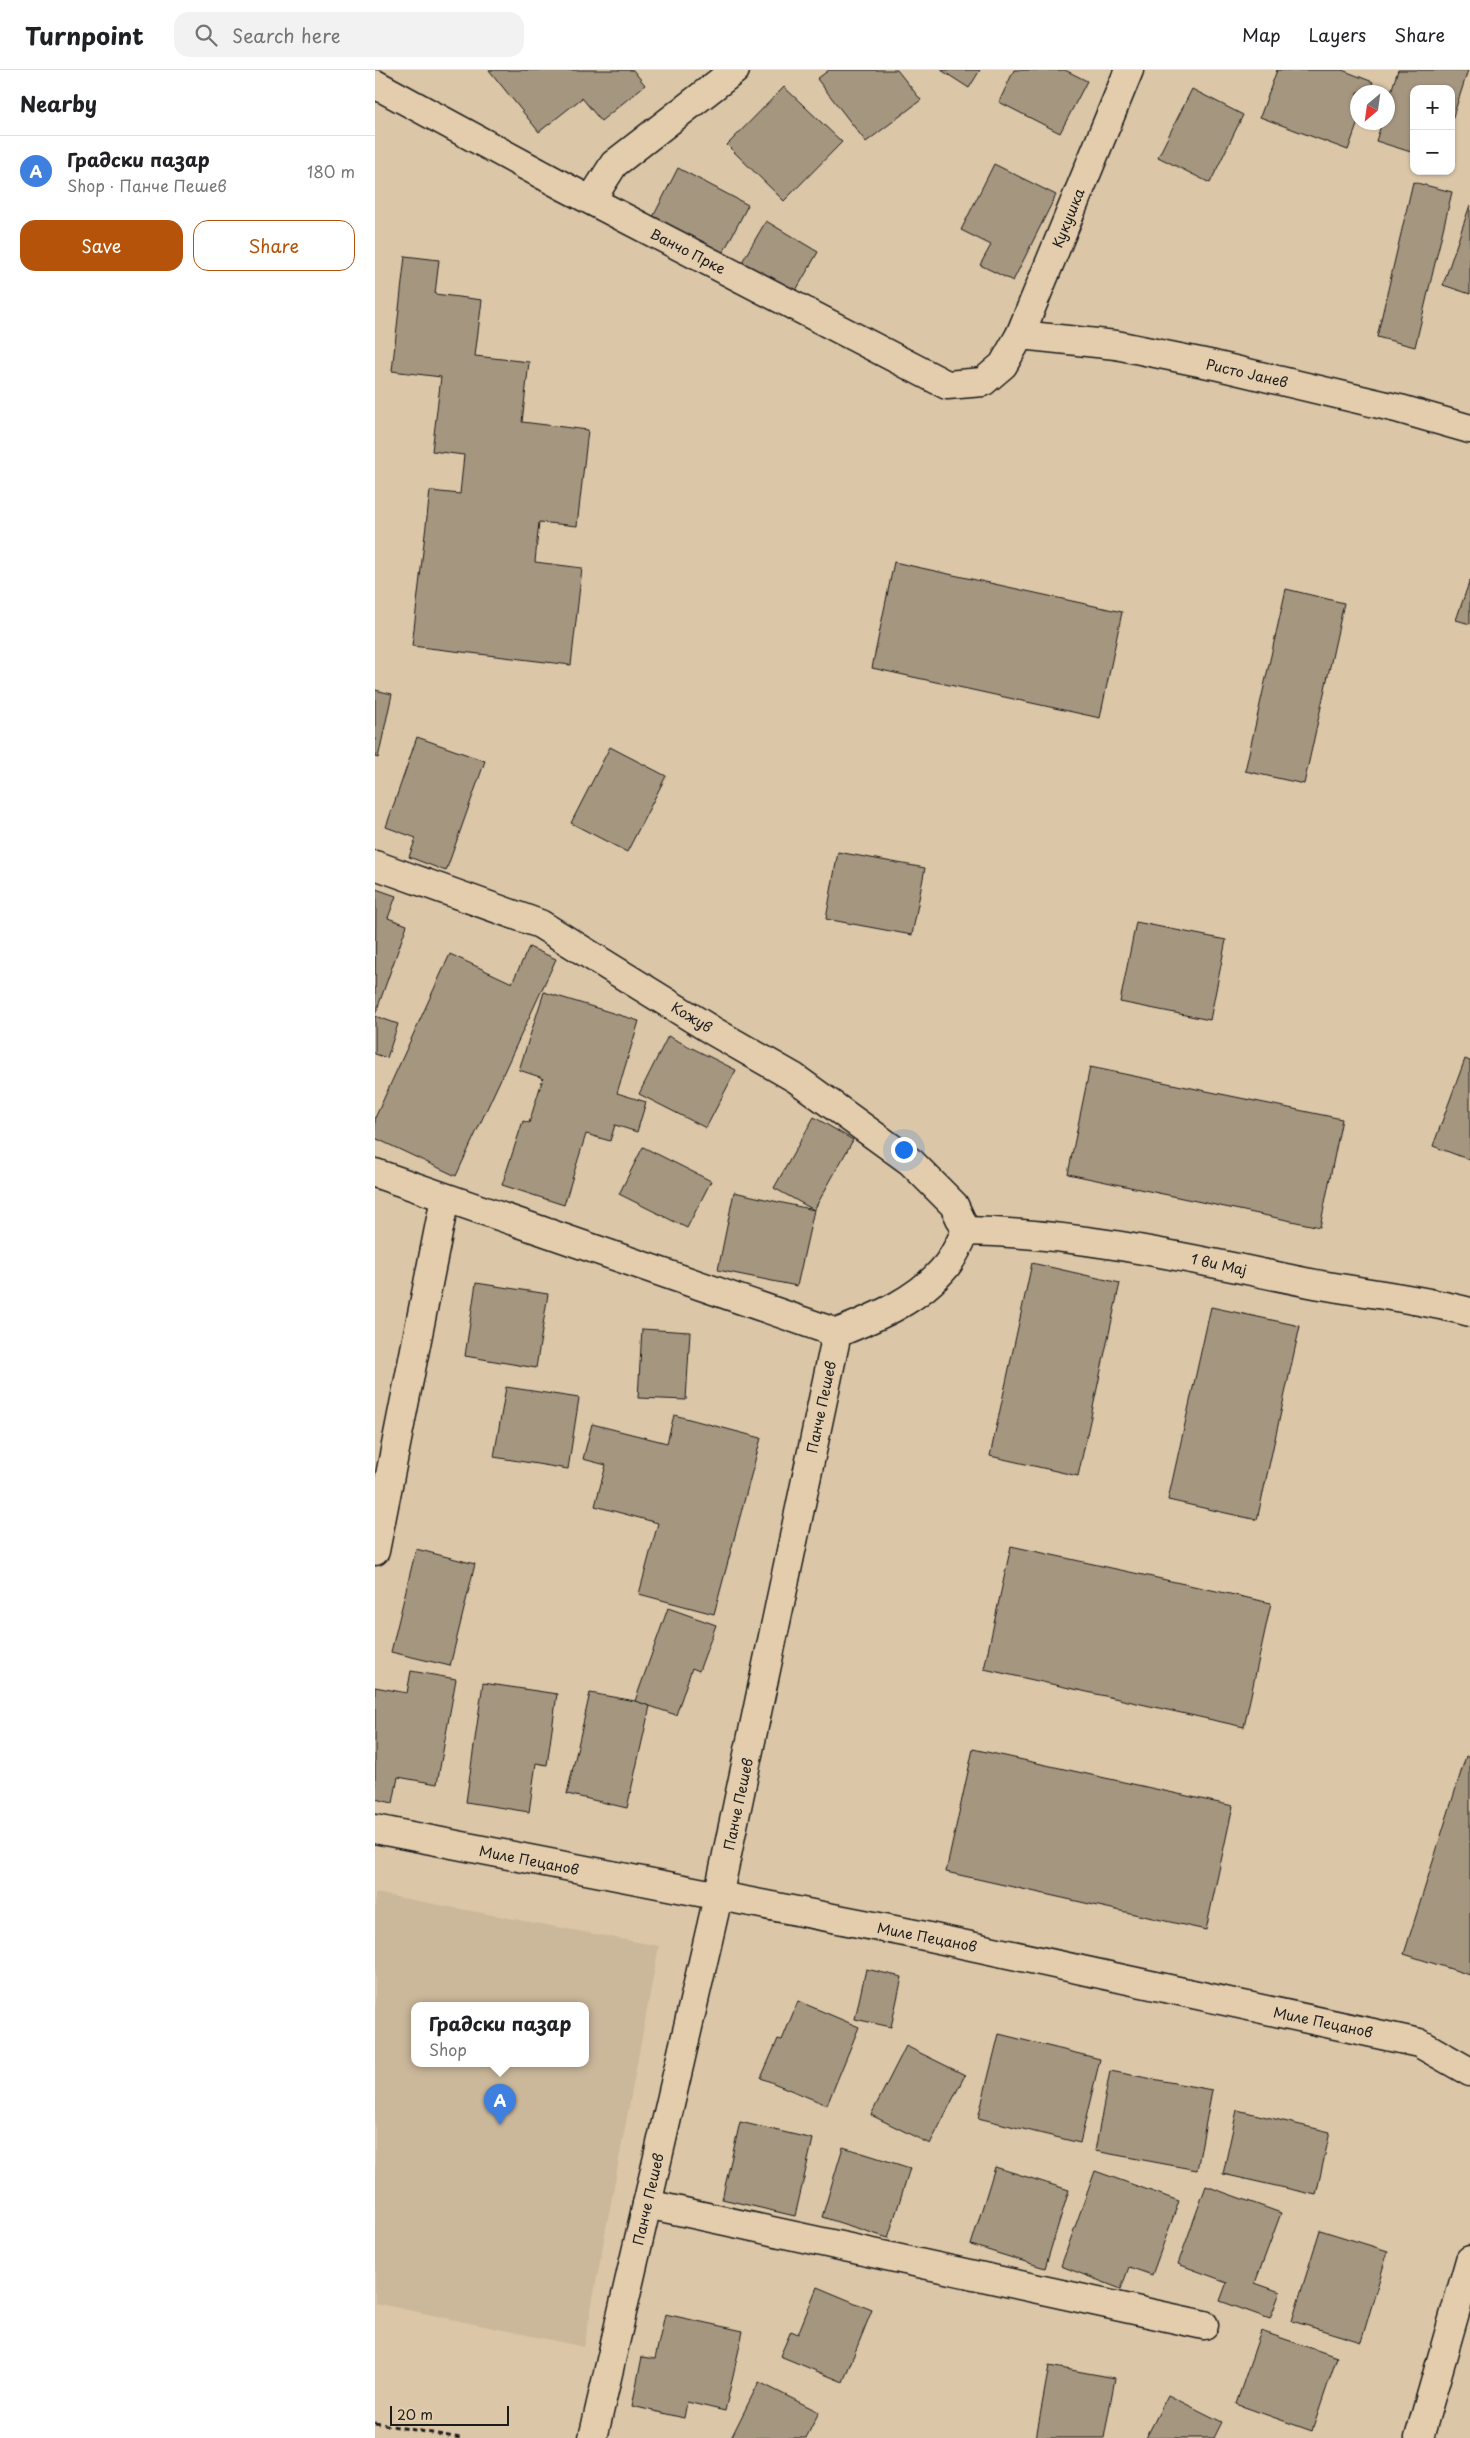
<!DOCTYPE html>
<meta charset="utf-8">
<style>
:root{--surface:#fff;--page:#f2f2f2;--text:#202124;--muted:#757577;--line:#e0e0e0;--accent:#b45309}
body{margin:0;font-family:"Playpen Sans",sans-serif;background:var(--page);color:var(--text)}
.controls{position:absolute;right:15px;top:15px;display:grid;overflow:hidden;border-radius:10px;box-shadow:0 1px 4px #0004}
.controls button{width:45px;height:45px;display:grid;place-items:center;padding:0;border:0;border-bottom:1px solid var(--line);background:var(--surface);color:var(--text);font:25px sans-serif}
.compass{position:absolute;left:975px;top:15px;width:45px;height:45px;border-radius:50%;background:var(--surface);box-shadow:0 1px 4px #0004;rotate:209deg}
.scale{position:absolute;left:15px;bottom:12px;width:119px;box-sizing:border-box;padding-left:5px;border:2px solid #1c1c1c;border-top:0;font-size:14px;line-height:18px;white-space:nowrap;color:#1c1c1c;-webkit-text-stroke:4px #e3cdad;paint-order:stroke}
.you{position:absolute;left:528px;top:1079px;width:18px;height:18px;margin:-12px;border:4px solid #fff;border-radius:50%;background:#1a73e8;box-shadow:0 0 0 8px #1a73e833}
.badge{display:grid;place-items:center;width:32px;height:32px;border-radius:50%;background:var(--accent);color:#fff;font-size:16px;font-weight:700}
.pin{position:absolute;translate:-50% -41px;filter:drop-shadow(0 1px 2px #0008)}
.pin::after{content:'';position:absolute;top:26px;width:18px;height:15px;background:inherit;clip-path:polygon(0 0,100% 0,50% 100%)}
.popup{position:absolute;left:36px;top:1932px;width:178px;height:65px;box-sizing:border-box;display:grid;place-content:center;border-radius:10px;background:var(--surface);filter:drop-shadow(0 1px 4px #0005);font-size:16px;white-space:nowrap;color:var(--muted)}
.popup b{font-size:19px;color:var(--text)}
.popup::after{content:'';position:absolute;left:50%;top:100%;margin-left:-10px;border:10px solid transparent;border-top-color:var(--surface)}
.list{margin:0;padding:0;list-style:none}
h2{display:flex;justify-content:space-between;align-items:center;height:65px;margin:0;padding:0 20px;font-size:21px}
h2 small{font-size:16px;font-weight:400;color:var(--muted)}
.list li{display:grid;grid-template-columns:32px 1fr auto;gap:15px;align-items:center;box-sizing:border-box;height:70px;padding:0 20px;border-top:1px solid var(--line)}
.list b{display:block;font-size:19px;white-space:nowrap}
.list p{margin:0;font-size:16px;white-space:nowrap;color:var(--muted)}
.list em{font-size:16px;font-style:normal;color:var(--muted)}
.actions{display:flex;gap:10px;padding:15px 20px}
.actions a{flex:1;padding:11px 0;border:1px solid var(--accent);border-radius:15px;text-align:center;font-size:18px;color:var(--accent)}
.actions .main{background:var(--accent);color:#fff}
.icon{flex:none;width:28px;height:28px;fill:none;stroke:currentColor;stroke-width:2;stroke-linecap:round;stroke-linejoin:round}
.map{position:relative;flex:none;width:1095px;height:2368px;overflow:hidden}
header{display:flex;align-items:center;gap:30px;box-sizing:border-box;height:70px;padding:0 25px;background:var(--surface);border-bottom:1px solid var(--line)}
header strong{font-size:24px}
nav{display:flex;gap:28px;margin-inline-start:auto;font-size:18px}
.search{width:350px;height:45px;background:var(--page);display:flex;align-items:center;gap:12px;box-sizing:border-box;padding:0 18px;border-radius:15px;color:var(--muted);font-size:19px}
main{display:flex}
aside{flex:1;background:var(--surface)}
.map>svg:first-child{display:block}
.built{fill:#cbb89b;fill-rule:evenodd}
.building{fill:#a59680;stroke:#1c1c1c}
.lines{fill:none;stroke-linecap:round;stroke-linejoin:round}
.minor-casing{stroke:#1c1c1c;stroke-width:31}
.path{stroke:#1c1c1c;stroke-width:3;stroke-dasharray:5 4;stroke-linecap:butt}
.minor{stroke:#e3cdad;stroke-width:28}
.labels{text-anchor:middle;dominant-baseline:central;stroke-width:4;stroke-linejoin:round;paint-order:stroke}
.street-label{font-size:14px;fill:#1c1c1c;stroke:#e3cdad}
</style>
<header>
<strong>Turnpoint</strong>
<div class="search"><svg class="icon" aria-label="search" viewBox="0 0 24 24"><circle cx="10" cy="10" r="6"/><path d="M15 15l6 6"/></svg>Search here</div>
<nav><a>Map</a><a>Layers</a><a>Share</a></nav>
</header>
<main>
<aside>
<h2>Nearby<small></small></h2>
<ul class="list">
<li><span class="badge" style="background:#3f7fe0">A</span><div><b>Градски пазар</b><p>Shop · Панче Пешев</p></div><em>180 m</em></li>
</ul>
<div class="actions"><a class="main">Save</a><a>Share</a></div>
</aside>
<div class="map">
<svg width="1095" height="2368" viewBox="0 0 1095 2368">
<rect width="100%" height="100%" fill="#dbc6a7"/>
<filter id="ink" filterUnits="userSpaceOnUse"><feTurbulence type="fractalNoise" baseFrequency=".02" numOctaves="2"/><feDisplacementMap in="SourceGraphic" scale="10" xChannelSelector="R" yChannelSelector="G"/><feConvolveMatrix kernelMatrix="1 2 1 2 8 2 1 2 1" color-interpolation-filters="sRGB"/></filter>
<g filter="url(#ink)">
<path class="built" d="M0,1823L284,1876L209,2277L0,2233ZM40,1936H210V1994H40Z"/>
<g class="building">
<polygon points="114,0 258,0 270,15 226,51 207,28 164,62"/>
<polygon points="454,0 522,0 546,30 491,72 442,9"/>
<polygon points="566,0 605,0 594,18"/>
<polygon points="639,0 690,0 712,11 685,63 624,32"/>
<polygon points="902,0 967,0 998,12 994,22 982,22 983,52 973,80 885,47"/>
<polygon points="1023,0 1093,0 1076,53 1076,19 1039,19 1039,83 1001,71 1007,52 1012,52 1012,34"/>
<polygon points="409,17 467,72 409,131 352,75"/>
<polygon points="817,19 868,45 835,113 783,87"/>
<polygon points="619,94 681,125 638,211 605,195 616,175 586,160"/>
<polygon points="303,98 373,135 348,183 278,147"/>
<polygon points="1038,112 1077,122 1040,277 1002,267"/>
<polygon points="1095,135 1095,224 1068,215"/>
<polygon points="391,151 443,182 420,222 367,192"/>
<polygon points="30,186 64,190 60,224 107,230 100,286 154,292 147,352 213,360 202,456 164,452 160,492 207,498 196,595 37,576 55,421 85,424 89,385 57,381 66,307 17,301"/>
<polygon points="519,492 747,542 725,648 497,598"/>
<polygon points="1095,510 1095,554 1081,550"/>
<polygon points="911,519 969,533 929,714 870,701"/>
<polygon points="0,620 17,624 3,688 0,687"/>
<polygon points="42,667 110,691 71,801 34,787 41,768 11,757"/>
<polygon points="235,677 291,706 252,782 196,753"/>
<polygon points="463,782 550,798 537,865 451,849"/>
<polygon points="1,819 21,826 13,848 32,855 0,945"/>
<polygon points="761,852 851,870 835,950 745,932"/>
<polygon points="154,877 181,889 81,1106 0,1068 0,1048 75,884 137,913"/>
<polygon points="169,922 264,951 242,1023 271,1032 262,1062 240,1055 235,1071 211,1064 189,1135 127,1115 148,1051 154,1053 168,1008 144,1000"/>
<polygon points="0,946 23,954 12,988 0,984"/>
<polygon points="293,966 361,1000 331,1058 264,1024"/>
<polygon points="1090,989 1095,991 1095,1090 1058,1076"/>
<polygon points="715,997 967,1049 945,1157 693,1104"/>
<polygon points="439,1047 478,1070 439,1140 399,1118"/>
<polygon points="268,1077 336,1111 312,1158 244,1124"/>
<polygon points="359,1122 439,1140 422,1216 343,1200"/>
<polygon points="657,1193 745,1213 703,1406 615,1386"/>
<polygon points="101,1213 173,1224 161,1298 90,1286"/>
<polygon points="836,1237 925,1256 882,1450 793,1430"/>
<polygon points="267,1259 315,1262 311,1330 263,1328"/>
<polygon points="131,1317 204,1328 193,1399 119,1387"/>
<polygon points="299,1345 386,1368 339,1544 264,1524 283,1453 220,1436 231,1395 208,1389 217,1354 292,1373"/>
<polygon points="636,1476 896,1533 869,1657 609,1599"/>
<polygon points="41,1479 100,1494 75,1596 16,1582"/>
<polygon points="293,1538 341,1555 324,1601 317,1598 301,1645 260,1631"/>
<polygon points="36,1601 81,1609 62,1714 23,1707 18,1733 0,1729 0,1617 32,1623"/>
<polygon points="108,1613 182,1624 172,1695 161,1693 154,1742 91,1732"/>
<polygon points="215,1623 260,1631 275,1636 252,1738 192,1724"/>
<polygon points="598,1679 858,1736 831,1860 571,1802"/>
<polygon points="1091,1686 1095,1688 1095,1905 1029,1884"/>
<polygon points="491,1899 527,1907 516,1957 480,1949"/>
<polygon points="423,1931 484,1957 452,2035 386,2008 403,1969 407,1970"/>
<polygon points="624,1964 725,1989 705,2073 603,2048"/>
<polygon points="531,1976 590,2005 555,2074 496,2045"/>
<polygon points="735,2001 837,2020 822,2100 720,2081"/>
<polygon points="862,2040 955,2062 941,2125 848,2104"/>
<polygon points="365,2052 438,2069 420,2146 347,2129"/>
<polygon points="468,2077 535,2098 513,2168 447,2147"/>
<polygon points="620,2097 694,2120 670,2198 596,2175"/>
<polygon points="720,2101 804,2131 777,2205 754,2197 746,2219 686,2196"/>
<polygon points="831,2116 906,2143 880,2213 905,2222 895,2249 845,2231 852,2212 803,2194"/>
<polygon points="945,2160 1013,2181 986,2272 917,2251"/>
<polygon points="442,2217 497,2240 468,2312 405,2286 416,2261 423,2264"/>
<polygon points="290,2244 368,2261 350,2341 312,2332 309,2348 257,2336 267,2287 280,2289"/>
<polygon points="886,2261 962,2287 937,2361 861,2334"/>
<polygon points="674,2296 740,2308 729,2368 661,2368"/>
<polygon points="384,2312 444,2342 431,2368 356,2368"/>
<polygon points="793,2325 847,2352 839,2368 771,2368"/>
</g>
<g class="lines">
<g class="minor-casing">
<g id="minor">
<polyline points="0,14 190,117 572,315 608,312 628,295 645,265 754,0"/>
<polyline points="216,130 239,94 360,0"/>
<polyline points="645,265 741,275 839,295 1025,339 1095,359"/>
<polyline points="0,795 165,854 338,961 420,1008 536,1092 579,1135 591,1161"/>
<polyline points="0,1103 462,1263"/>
<path d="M591,1161C708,1163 821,1190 935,1213C988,1223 1043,1228 1095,1242"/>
<path d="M462,1263C502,1247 544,1230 572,1195C580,1185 585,1172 591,1161"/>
<polyline points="0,1481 70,1128"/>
<polyline points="0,1759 545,1865 1044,1973 1095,2002"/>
<polyline points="272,2134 829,2255"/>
<polyline points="218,2368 343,1827 462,1263"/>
<polyline points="1044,2368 1095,2190"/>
</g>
</g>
<polyline class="path" points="0,2353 85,2368"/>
<use href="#minor" class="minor"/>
</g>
</g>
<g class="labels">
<g class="street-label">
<text transform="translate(693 148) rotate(-68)">Кукушка</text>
<text transform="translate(313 181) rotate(27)">Ванчо Прке</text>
<text transform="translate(872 303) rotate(13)">Ристо Јанев</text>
<text transform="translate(317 947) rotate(31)">Кожув</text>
<text transform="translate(844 1194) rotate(12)">1 ви Мај</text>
<text transform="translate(446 1337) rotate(-78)">Панче Пешев</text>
<text transform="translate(363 1734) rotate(-78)">Панче Пешев</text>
<text transform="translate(154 1790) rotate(11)">Миле Пецанов</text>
<text transform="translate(552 1867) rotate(11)">Миле Пецанов</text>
<text transform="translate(948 1952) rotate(12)">Миле Пецанов</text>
<text transform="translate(273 2129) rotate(-77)">Панче Пешев</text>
</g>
</g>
</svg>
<div class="controls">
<button>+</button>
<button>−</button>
</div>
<svg class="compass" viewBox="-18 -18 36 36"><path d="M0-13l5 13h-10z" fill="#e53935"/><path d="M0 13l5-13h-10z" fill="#757577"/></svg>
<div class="scale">20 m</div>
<div class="you"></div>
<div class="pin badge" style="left:125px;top:2055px;background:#3f7fe0">A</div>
<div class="popup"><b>Градски пазар</b>Shop</div>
</div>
</main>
